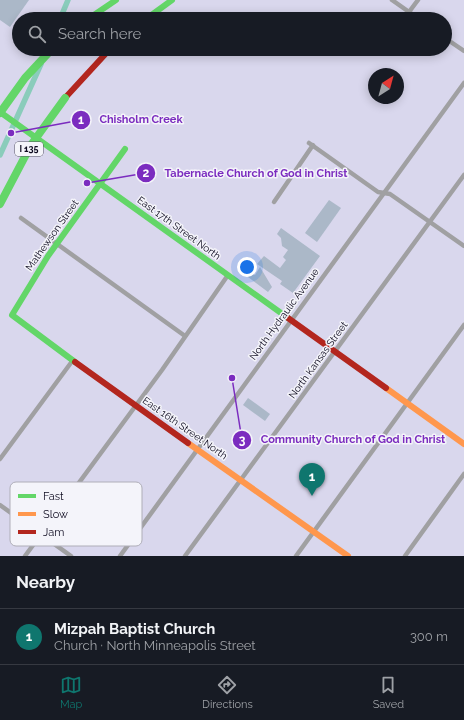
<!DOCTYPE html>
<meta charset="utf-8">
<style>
:root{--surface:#171b24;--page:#20242c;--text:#f1f3f6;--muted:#9ea1a6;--line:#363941;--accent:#0f766e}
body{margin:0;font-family:Raleway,sans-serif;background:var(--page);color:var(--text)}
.compass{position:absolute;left:368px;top:68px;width:36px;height:36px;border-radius:50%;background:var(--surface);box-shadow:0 2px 10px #0003;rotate:36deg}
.you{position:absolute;left:247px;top:267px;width:14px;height:14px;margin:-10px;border:3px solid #fff;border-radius:50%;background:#1a73e8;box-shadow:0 0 0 6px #1a73e833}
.badge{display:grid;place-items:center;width:26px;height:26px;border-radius:50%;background:var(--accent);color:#fff;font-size:13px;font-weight:700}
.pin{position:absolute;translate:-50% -33px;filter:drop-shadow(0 1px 2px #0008)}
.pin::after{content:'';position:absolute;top:21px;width:14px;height:12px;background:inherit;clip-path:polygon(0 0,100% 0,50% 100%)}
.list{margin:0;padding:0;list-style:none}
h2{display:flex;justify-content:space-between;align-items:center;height:52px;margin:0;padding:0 16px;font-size:17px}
h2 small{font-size:13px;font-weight:400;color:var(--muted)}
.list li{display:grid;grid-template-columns:26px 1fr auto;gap:12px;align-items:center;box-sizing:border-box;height:56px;padding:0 16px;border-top:1px solid var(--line)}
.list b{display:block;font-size:15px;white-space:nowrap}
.list p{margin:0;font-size:13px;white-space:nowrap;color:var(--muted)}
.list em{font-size:13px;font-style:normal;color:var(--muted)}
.icon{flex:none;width:22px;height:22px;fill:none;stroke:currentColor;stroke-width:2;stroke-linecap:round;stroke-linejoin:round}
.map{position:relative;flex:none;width:464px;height:556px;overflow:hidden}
.search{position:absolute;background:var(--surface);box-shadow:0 2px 10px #0003;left:12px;right:12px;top:12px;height:44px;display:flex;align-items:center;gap:10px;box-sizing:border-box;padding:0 14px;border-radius:22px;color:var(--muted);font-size:15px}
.sheet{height:108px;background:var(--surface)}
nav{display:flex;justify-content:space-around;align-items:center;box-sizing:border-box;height:56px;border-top:1px solid var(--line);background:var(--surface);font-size:11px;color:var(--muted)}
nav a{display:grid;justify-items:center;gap:2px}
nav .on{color:var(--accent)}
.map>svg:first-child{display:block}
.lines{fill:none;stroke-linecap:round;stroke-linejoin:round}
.canal{stroke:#8accbb;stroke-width:5.5}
.building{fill:#abb8c8}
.street{stroke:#a0a0a2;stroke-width:4.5}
.fast{stroke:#63d668;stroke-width:6}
.slow{stroke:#ff974d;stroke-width:6}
.jam{stroke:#b3261e;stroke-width:6}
.fast-bridge{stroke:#63d668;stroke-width:8}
.labels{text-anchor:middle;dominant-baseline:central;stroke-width:3;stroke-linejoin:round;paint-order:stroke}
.shield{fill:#f4f4fa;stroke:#525061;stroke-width:1}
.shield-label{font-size:9px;font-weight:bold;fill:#0d0a1f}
.street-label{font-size:10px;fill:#0d0a1f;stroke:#f4f4fa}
.key{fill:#f4f4fa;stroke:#afaeb8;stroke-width:1}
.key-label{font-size:11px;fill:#0d0a1f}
.leader{fill:none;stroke:#7b2cbf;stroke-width:1.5}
.callout-dot{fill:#7b2cbf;stroke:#f4f4fa;stroke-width:1.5}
.mark-label{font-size:12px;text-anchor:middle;font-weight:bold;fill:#fff}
.callout-label{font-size:11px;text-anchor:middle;font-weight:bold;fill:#7b2cbf;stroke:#f4f4fa;stroke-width:3;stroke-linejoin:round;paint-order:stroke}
</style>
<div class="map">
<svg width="464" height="556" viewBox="0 0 464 556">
<rect width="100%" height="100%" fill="#d9d7ed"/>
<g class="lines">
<g class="canal">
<polyline points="60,19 68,0"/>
<polyline points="0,155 41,64"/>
</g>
</g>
<g class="building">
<polygon points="0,0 29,0 10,27 0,20"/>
<polygon points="329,200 341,208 317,242 305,233"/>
<polygon points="281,228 320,256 293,293 280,284 282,281 257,264 264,256 280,268 286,260 283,257 288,250 282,246 281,238 277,234"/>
<polygon points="260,267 272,287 268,292 248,277 251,273 255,275"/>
<polygon points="248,398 270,414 265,421 243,405"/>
</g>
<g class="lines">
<g class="street">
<polyline points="392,0 419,19"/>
<polyline points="409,12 418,0"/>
<polyline points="445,38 464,51"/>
<polyline points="309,143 378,192 390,194 464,246"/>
<polyline points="274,202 313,145"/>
<polyline points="21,218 185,336"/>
<polyline points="0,459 73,360"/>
<polyline points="0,505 71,556"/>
<polyline points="25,556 162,370 228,275"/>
<polyline points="120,556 464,83"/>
<polyline points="185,556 464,175"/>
<polyline points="296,556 464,325"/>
<polyline points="405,556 464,474"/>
</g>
<g class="fast">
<polyline points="88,19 116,0"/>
<polyline points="146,19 172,0"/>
<polyline points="0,112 288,318"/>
<polyline points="75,362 12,315 48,256 125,149"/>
</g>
<g class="slow">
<polyline points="386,388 464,444"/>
<polyline points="188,443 348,556"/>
</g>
<g class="jam">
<polyline points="65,98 110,49"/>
<polyline points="288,318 386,388"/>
<polyline points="75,362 188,443"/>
</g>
<g class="fast-bridge">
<polyline points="0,113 25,78 52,49"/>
<polyline points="0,204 31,145 65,98"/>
</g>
</g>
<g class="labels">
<rect class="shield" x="15" y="142" width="28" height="14" rx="3"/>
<g class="shield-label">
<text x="29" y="149">I 135</text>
</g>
<g class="street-label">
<text transform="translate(179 228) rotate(36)">East 17th Street North</text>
<text transform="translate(52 235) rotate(-55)">Mathewson Street</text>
<text transform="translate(284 314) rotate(-54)">North Hydraulic Avenue</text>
<text transform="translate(318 360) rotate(-54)">North Kansas Street</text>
<text transform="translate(185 428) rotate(35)">East 16th Street North</text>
</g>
</g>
<rect x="10" y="482" width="132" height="64" rx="6" class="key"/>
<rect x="18" y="494" width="18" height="4" fill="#63d668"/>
<rect x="18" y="512" width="18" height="4" fill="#ff974d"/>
<rect x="18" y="530" width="18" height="4" fill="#b3261e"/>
<g class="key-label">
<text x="43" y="500">Fast</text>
<text x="43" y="518">Slow</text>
<text x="43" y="536">Jam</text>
</g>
<path class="leader" d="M11 133L81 120M87 183L146 173M232 378L242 440"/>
<g class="callout-dot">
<circle cx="11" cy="133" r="4"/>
<circle cx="87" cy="183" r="4"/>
<circle cx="232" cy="378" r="4"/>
<circle cx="81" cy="120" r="10"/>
<circle cx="146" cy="173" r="10"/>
<circle cx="242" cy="440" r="10"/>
</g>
<g class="mark-label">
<text x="81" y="124">1</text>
<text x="146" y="177">2</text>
<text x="242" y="444">3</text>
</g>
<g class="callout-label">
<text x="141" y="123">Chisholm Creek</text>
<text x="256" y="177">Tabernacle Church of God in Christ</text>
<text x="353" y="443">Community Church of God in Christ</text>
</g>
</svg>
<svg class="compass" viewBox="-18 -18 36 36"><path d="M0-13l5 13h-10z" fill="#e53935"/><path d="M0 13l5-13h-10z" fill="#9ea1a6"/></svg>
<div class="you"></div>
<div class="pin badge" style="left:312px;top:496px">1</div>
<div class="search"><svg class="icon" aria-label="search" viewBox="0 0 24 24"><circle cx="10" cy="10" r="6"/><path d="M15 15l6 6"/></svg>Search here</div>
</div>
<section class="sheet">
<h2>Nearby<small></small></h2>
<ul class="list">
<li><span class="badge">1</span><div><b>Mizpah Baptist Church</b><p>Church · North Minneapolis Street</p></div><em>300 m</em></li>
</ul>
</section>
<nav>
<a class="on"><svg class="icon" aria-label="map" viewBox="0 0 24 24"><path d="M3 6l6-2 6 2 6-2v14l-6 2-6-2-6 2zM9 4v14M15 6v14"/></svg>Map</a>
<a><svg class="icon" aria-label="directions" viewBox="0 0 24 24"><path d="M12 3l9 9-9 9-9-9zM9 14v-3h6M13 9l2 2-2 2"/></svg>Directions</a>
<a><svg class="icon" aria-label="saved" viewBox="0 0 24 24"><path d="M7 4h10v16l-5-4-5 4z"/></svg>Saved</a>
</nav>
